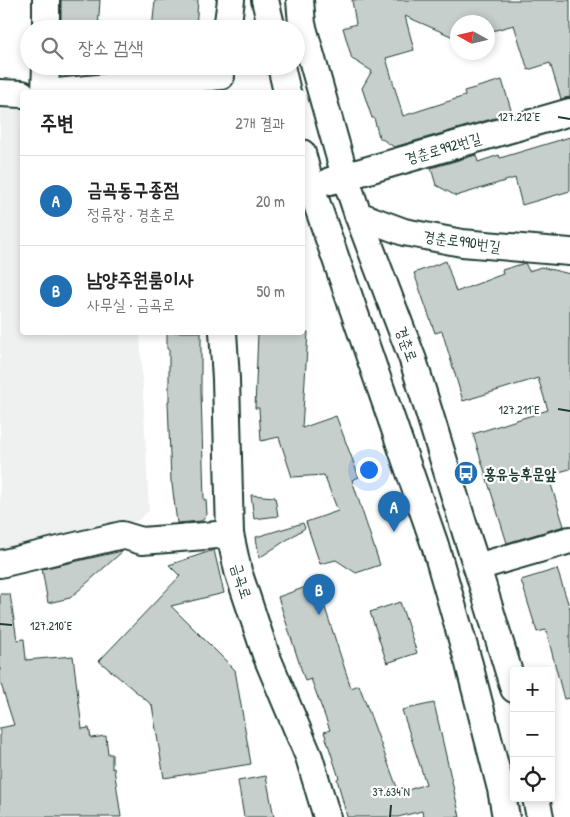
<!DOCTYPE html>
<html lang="ko">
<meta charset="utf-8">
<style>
:root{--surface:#fff;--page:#f2f2f2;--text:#222;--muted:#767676;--line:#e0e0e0;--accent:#1f6fb2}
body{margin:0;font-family:"Patrick Hand","Poor Story",sans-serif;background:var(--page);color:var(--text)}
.controls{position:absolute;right:15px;bottom:15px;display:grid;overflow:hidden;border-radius:5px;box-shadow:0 2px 8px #0003}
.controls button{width:45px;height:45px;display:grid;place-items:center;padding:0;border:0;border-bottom:1px solid var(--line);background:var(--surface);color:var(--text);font:25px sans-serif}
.compass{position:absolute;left:450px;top:15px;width:45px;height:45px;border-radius:50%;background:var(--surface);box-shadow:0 2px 8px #0003;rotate:278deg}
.you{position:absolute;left:368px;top:469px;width:18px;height:18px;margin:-12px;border:4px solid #fff;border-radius:50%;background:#1a73e8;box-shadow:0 0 0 8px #1a73e833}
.badge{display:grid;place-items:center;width:32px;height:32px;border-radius:50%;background:var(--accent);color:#fff;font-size:16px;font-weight:700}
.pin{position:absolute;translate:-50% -41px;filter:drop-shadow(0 1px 2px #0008)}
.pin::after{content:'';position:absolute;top:26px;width:18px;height:15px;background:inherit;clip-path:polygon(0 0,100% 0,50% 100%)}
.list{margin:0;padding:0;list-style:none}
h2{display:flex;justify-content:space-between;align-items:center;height:65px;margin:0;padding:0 20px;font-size:21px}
h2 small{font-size:16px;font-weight:400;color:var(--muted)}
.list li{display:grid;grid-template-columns:32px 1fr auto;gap:15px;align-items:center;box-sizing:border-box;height:90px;padding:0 20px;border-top:1px solid var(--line)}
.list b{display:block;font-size:19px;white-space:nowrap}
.list p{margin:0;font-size:16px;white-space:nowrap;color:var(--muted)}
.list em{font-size:16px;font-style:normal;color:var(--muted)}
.icon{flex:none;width:28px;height:28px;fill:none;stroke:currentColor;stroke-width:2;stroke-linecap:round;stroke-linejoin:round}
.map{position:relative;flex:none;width:570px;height:817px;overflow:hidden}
.search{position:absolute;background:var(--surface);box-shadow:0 2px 8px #0003;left:20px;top:20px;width:285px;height:55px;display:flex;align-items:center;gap:12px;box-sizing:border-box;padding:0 18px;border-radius:28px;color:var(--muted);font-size:19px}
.panel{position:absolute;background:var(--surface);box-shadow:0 2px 8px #0003;left:20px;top:90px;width:285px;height:245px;border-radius:5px}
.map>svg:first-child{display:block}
.built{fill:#eef1f0}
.building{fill:#c7cfcc;stroke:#1f3d34}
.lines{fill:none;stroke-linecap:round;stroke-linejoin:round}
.minor-casing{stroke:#1f3d34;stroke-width:30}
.minor{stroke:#fff;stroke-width:26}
.ticks{fill:none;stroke:#1f3d34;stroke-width:2}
.labels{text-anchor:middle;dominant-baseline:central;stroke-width:4.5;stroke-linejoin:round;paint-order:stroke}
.street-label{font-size:15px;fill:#1f3d34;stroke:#fff}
.poi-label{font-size:15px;font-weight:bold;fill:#1f3d34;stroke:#fff;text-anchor:start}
.ticks-label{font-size:12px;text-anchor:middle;fill:#1f3d34;stroke:#fff;stroke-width:4.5;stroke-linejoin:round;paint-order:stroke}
</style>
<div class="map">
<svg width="570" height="817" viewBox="0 0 570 817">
<rect width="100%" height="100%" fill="#fff"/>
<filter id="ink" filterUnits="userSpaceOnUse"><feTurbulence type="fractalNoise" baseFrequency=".02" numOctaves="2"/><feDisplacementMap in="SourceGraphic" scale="10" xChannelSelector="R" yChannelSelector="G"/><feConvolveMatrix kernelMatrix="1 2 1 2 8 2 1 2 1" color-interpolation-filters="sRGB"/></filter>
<g filter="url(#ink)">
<polygon class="built" points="22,107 22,332 140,333 149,511 137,521 103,527 0,552 0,108"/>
<g class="building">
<polygon points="61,0 100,0 98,29 61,29"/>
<polygon points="155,0 198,0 196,29 152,29"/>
<polygon points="352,0 570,0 570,97 561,99 550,63 528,70 514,25 488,32 488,22 458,22 458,34 451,36 405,16 414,50 386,58 403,116 465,96 464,91 502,80 512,113 394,147 379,137 374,118 372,118 362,88 372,71 352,59 343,28 356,24"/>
<polygon points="570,137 570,191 522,205 515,178 456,196 436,185 431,168 476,155 478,162 499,155 500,158"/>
<polygon points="446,261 456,292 503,274 502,270 525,263 529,271 541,267 570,274 570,469 548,475 564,526 507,543 473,434 548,410 538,378 463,401 442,331 435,333 414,273"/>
<polygon points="167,332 201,332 201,392 204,500 206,500 207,514 203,520 201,521 177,523 172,484 171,482 168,401 169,401 169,349 167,349"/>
<polygon points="258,332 308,332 302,428 336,416 359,477 352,480 380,565 356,573 336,560 320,564 306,522 338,511 324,475 292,477 279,437 261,441 259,408 255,408"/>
<polygon points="251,495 275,497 278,516 254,519"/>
<polygon points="303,523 305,528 259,558 256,537"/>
<polygon points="214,550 224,593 171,606 235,670 251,764 164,778 152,705 99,661 180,576 169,565"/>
<polygon points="122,551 123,551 70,598 48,603 42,569"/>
<polygon points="557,569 570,609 570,698 564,699 546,630 537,632 521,580"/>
<polygon points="317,583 351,688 359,685 399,793 426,784 402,710 434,703 460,817 423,817 422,811 398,817 347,817 337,779 339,778 324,732 330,730 311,679 305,681 278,597"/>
<polygon points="0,594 10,594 17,640 24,639 26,660 73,656 82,729 89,728 91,738 106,736 108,754 112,754 112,769 114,768 121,817 0,817 0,728 14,725 0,681"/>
<polygon points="400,602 417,653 387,663 370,612"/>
<polygon points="266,776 274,817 244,817 238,781"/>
</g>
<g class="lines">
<g class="minor-casing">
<g id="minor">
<polyline points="265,0 272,29"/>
<polyline points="300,0 302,24 345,176 358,215 413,360 466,533 477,567 514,689"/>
<polyline points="46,29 46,0"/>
<polyline points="227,29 231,0"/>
<polyline points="281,66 287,92"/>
<polyline points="45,92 46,66"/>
<polyline points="57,92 221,76"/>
<polyline points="0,93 22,94"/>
<polyline points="302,153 311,187 435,545 469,664 501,789 506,817"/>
<polyline points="330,181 570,112"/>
<polyline points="358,215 404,232 462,243 570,252"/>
<polyline points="223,332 226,379 230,534 238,571 266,655 309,757 327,817"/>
<polyline points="0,564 122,535 142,541 230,534"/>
<polyline points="477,567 570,540"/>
<polyline points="536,798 540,817"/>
</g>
</g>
<use href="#minor" class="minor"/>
</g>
</g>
<path class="ticks" d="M558,117L570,119M558,409L570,411M0,624L12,625M390,817L391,805"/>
<defs>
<g id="bus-disc" transform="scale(1.25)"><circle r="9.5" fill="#1f6fb2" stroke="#fff"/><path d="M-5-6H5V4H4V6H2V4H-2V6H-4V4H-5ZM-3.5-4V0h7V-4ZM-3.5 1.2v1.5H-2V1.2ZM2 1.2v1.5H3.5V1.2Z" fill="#fff"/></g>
</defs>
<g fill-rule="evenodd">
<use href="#bus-disc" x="466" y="473"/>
</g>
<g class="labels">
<g class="street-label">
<text transform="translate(443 148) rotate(-16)">경춘로992번길</text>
<text transform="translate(462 241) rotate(8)">경춘로990번길</text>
<text transform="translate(407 344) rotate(70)">경춘로</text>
<text transform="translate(242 581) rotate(73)">금곡로</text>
</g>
<g class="poi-label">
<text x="484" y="473">홍유능후문앞</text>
</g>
</g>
<g class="ticks-label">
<text x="519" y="121">127.212°E</text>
<text x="519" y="414">127.211°E</text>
<text x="51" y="630">127.210°E</text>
<text x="391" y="796">37.634°N</text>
</g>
</svg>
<div class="controls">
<button>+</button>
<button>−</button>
<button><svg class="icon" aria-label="locate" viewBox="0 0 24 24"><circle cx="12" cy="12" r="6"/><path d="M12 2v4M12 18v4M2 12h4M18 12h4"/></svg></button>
</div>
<svg class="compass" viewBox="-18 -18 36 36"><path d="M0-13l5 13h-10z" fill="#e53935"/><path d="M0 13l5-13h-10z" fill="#767676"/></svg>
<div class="you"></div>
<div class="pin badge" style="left:394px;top:532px">A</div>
<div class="pin badge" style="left:319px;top:615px">B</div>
<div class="search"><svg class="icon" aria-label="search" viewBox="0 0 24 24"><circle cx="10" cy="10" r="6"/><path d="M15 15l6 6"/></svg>장소 검색</div>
<section class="panel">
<h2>주변<small>2개 결과</small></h2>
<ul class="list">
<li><span class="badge">A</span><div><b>금곡동구종점</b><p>정류장 · 경춘로</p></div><em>20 m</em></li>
<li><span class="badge">B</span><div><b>남양주원룸이사</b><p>사무실 · 금곡로</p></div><em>50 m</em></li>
</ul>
</section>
</div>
